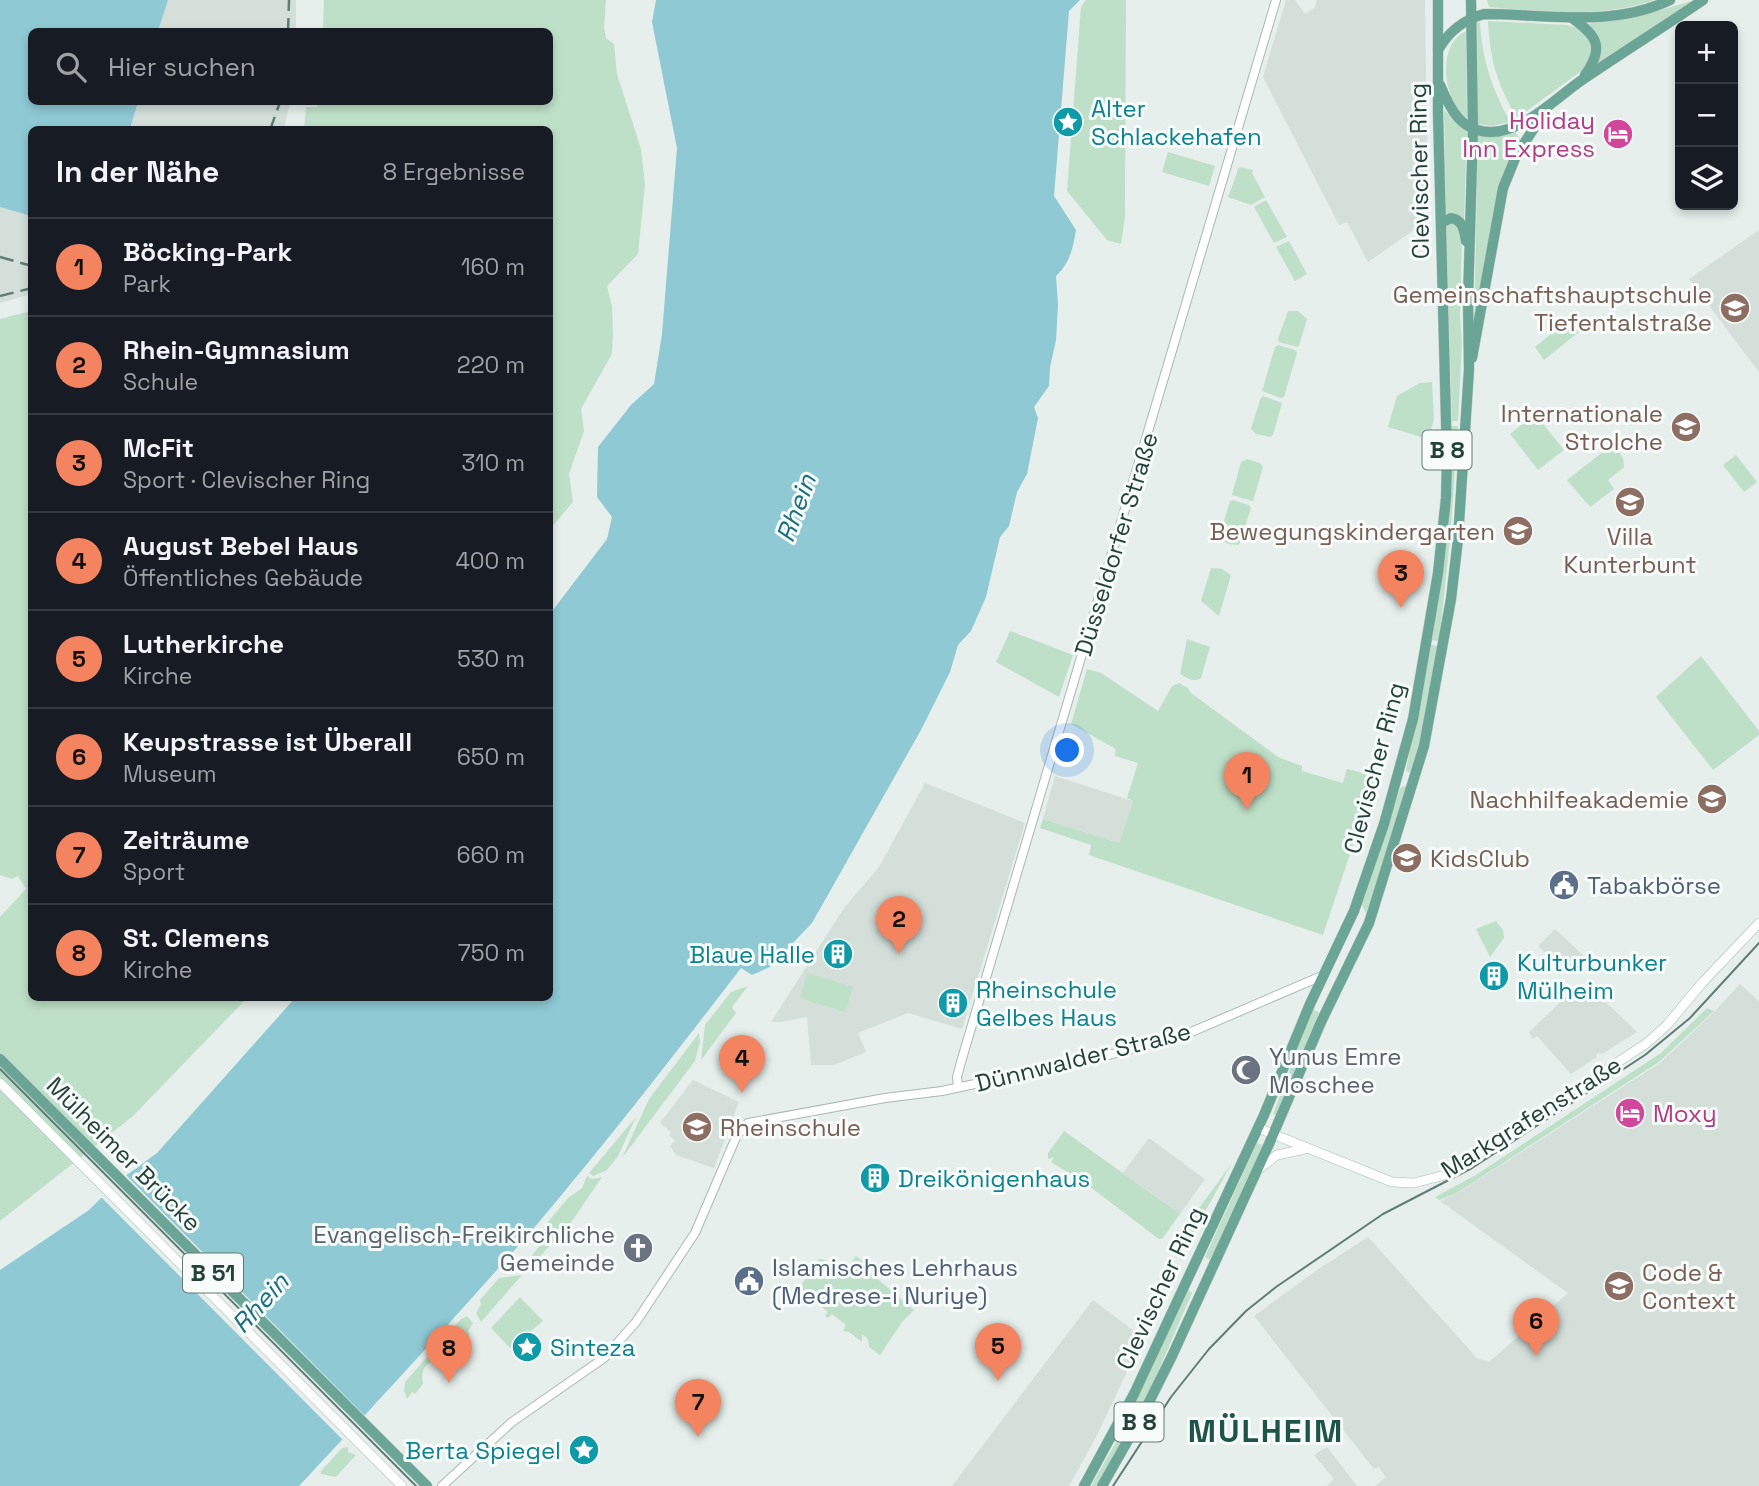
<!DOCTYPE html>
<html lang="de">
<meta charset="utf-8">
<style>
:root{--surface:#171b24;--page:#20242c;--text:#f1f3f6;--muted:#9ea1a6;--line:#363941;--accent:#f4845f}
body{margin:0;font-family:"Space Grotesk",sans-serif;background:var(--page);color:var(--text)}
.controls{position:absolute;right:21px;top:21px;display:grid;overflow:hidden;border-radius:10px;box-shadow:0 4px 10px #0003}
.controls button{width:63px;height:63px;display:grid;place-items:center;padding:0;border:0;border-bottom:2px solid var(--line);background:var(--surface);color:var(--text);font:35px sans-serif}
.you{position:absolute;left:1068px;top:751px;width:24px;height:24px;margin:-18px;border:5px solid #fff;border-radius:50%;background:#1a73e8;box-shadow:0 0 0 10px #1a73e833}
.badge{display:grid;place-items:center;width:46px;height:46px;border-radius:50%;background:var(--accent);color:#111;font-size:23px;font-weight:700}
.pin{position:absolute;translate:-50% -58px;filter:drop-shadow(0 2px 4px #0008)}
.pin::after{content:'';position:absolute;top:37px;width:24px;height:21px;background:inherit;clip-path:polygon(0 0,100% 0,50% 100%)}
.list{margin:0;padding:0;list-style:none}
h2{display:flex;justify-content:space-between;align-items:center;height:91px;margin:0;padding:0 28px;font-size:30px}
h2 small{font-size:23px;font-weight:400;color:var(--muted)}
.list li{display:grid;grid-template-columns:46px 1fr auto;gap:21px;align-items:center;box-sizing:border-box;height:98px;padding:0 28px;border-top:2px solid var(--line)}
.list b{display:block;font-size:26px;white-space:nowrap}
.list p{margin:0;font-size:23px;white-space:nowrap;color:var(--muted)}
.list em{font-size:23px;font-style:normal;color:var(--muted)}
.icon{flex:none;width:38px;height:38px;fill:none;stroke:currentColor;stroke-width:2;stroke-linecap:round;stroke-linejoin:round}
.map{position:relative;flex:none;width:1759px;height:1486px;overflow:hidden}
.search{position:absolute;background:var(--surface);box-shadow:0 4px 10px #0003;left:28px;top:28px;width:525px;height:77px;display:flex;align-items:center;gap:18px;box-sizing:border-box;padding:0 24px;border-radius:10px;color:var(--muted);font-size:26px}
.panel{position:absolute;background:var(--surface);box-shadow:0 4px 10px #0003;left:28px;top:126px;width:525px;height:875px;border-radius:10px}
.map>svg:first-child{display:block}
.built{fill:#d4dfda}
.green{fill:#bfe0c8}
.water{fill:#8ec9d4}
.pier{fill:#e6efeb}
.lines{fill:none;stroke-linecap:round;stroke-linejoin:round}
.tertiary-casing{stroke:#a8b8b2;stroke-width:10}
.secondary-casing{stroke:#a4bbb3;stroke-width:10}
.primary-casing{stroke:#c2cac8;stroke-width:11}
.tertiary{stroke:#fff;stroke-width:8}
.secondary{stroke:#fff;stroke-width:9}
.primary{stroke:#6aa596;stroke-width:10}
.tram{stroke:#5f7d75;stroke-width:2}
.rail{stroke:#5f7d75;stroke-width:2.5;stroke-dasharray:14 7;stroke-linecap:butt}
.labels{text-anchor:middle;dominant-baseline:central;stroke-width:6;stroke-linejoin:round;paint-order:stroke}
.shield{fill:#f7fbf9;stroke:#637a73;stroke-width:2}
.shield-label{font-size:23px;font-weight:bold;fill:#24423a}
.culture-label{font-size:24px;fill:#0d838f;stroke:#f7fbf9;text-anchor:start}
.hotel-label{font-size:24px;fill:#b23c85;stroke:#f7fbf9;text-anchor:end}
.street-label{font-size:24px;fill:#24423a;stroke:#f7fbf9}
.education-label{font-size:24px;fill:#785e54;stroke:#f7fbf9;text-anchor:end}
.service-label{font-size:24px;fill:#4e5e75;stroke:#f7fbf9;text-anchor:start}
.worship-label{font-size:24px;fill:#5b616d;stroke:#f7fbf9;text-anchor:start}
.water-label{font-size:26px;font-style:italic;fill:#1c6f80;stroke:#f7fbf9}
.district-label{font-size:32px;font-weight:bold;letter-spacing:2px;fill:#1f5548;stroke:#f7fbf9}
</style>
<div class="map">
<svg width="1759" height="1486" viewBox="0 0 1759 1486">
<rect width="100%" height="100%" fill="#e6efeb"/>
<g class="built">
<polygon points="168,0 296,0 296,31 158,31"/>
<polygon points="1286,0 1295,0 1305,14 1315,7 1317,0 1425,0 1428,220 1368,262 1347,222 1339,225 1263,77"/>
<polygon points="138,102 290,102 284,129 130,130"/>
<polygon points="0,207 32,216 31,294 0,303"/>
<polygon points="1759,230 1759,372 1689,279"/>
<polygon points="1055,776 1133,801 1119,843 1043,819"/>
<polygon points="925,783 1025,823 962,1029 908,1013 858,1033 866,1052 834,1065 811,1065 807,1017 781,1022 771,1022 844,908 879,867"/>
<polygon points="1555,929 1584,956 1568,974 1538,946"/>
<polygon points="1740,984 1759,1001 1759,1486 1375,1486 1386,1477 1379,1467 1374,1469 1254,1316 1317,1270 1368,1237 1477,1358 1489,1362 1568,1293 1440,1201 1456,1194 1660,1063 1713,1013"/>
<polygon points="1594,991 1637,1032 1602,1054 1598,1053 1596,1055 1597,1057 1571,1074 1537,1036 1533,1039 1529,1032 1571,992 1583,1002"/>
<polygon points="693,1080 739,1102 714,1168 676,1155 670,1146 675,1140 669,1135 671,1132 660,1123"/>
<polygon points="1149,1138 1205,1179 1180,1214 1123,1173"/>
<polygon points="1093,1300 1143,1338 1096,1437 1069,1486 952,1486"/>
<polygon points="1327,1447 1357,1486 1327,1486 1334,1479 1314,1455"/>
</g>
<g class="green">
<polygon points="324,0 606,0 604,28 606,38 614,44 617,74 641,149 645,185 638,254 607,286 612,306 613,335 612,354 581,409 584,431 569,474 573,502 550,529 550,130 304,129 306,107 317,107 318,102 550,102 550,32 323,31"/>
<polygon points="1086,0 1126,0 1125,216 1121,244 1107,240 1067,191 1081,7"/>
<path d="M1487,0H1655C1602,18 1544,12 1489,7Z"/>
<polygon points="1695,0 1598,65 1597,64 1588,24 1640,16"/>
<path d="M1488,21L1567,25L1581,29L1588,34L1594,52L1584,69L1517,118C1497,84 1490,60 1488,21Z"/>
<path d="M1480,22C1482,60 1492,89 1510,122L1492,126L1478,124L1477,23Z"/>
<path d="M1466,31L1467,117H1466C1443,100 1436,45 1466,31Z"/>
<polygon points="1444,110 1467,132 1464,221 1446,216"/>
<polygon points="1515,132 1520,139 1506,165 1499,187 1474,325 1478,136 1499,136"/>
<polygon points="1168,152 1215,166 1209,186 1162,172"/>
<polygon points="1239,167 1253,170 1252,173 1265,197 1251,205 1228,197"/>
<polygon points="1266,200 1287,237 1274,243 1254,207"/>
<polygon points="1453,222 1458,226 1462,239 1460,317 1462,343 1458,421 1452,421 1446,225"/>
<polygon points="1289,241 1307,274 1295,281 1276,247"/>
<polygon points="31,311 32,998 247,998 133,1116 0,1221 0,917 26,889 18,876 12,879 0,875 0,319"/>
<polygon points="1288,311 1298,311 1307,319 1299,346 1297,347 1279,342 1278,339"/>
<polygon points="1568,320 1580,331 1544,360 1535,347"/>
<polygon points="1278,345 1295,350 1297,353 1284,397 1281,398 1262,391 1275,347"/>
<polygon points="1432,382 1434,419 1428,439 1388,427 1397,396 1420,383"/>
<polygon points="1263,396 1282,403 1273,435 1270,437 1256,434 1251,429 1261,397"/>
<polygon points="1535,414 1564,450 1538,470 1510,434"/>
<polygon points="1452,426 1458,426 1450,541 1439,641 1431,640 1448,529"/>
<polygon points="1613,444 1623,458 1624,467 1608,480 1614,489 1590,507 1567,480"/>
<polygon points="1736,455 1757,482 1744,492 1723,465"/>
<polygon points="1247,459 1260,463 1263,467 1253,501 1232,495 1241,462"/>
<polygon points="1233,500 1249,505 1251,508 1239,545 1228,544 1219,538 1230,501"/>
<polygon points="1211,568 1222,569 1231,575 1219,616 1201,601"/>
<polygon points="1010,631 1073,655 1059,697 996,662"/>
<path d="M1187,639L1210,647L1201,678C1194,683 1187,678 1180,674Z"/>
<polygon points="1430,645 1438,646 1422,737 1411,773 1406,771 1407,765"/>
<polygon points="1701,656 1759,731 1759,735 1713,770 1656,697"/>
<polygon points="1087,669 1101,673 1158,711 1172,686 1179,683 1188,688 1191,693 1278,757 1302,766 1302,771 1343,783 1347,769 1376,776 1323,935 1089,855 1091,845 1040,828 1043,819 1119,843 1133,801 1127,798 1138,763 1115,756 1116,749 1071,724"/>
<polygon points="1403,786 1408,787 1366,913 1362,905 1400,789"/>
<polygon points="1496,921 1503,930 1504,938 1490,957 1476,929"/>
<polygon points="807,973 853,987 845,1012 800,998"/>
<polygon points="748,986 732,1007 736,1013 701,1060 705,1025 731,992"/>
<polygon points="1707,1008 1714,1011 1659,1062 1455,1194 1439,1200 1435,1197 1476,1175 1661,1053"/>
<path d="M1312,1009L1319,1012L1276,1115L1273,1114C1287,1079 1298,1044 1312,1009Z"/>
<polygon points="699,1033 700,1042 695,1061 622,1158 649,1099"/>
<polygon points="636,1117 618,1156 607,1170 593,1176 589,1173"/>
<polygon points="1064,1131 1180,1214 1162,1239 1159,1239 1085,1183 1051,1162 1054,1157 1048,1159 1048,1153"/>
<polygon points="1257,1143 1263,1145 1210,1260 1205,1257"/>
<polygon points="1232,1163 1196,1228 1189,1248 1179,1237 1180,1234"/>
<polygon points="587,1176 592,1179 602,1177 572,1221 526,1272 525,1265 547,1236 548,1222 568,1198 582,1188"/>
<polygon points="856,1256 867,1265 865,1268 914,1310 902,1322 880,1355 869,1347 868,1339 862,1334 862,1342 849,1332 843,1331 846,1325 832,1314 828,1318 825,1316 828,1312 814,1301 809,1306 796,1296 795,1289 797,1286 799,1288 806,1278 804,1276 805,1274 808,1275 819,1259 825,1260 844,1273"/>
<polygon points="522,1275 481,1322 476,1313 481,1304 480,1300 499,1278"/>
<polygon points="1187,1289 1192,1293 1147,1397 1096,1486 1091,1486 1120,1435"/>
<polygon points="520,1297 543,1321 510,1348 491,1328"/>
<path d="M467,1316L473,1323L468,1331L470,1334L444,1362C427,1359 420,1367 423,1384L415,1394L412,1392L407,1399L404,1391L405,1382L461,1319Z"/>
<polygon points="348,1447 348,1452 356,1455 336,1477 321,1474 321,1471 342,1448"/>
</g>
<g class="water">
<polygon points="0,0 168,0 158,31 32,32 32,102 138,102 130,129 32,130 31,216 0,207"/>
<path d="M656,0H1080L1069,11L1054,196L1076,230C1073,248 1070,263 1056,276L1058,304L1056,340L1050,367L1049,386L1034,407L1038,418L1027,474L1017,492L1009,526L1000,537L986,597L971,631L958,645L950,672L921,730L812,923L770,967L752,975L741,968C675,1054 609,1139 539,1222C461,1312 380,1399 299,1486H0V1270L89,1210L116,1183L157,1153L295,998H550V614L607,539L612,517L597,497L598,447L631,405L654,384L662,334L677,148L652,22Z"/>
</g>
<polygon class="pier" points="124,1173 367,1418 345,1442 99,1195"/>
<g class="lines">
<g class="tertiary-casing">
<g id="tertiary">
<polyline points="958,1087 957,1077 961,1062 1276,0"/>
<polyline points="442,1486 512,1422 604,1358 636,1322 695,1233 737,1135 748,1123 885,1098 942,1091 1101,1057 1182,1036 1324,975"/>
</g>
</g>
<g class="secondary-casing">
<g id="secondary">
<polyline points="0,1083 402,1486"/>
<polyline points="1258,1128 1392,1182 1414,1183 1445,1175 1647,1043 1667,1025 1702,983 1759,923"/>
<polyline points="1259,1169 1277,1155 1305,1149"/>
</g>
</g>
<g class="primary-casing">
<g id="primary">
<path d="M1572,18C1597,36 1605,47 1585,75"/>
<path d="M1438,50C1449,31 1463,20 1484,14C1546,14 1612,28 1670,0"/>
<path d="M1440,85C1450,109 1461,132 1491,132C1524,132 1557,97 1582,80C1622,53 1663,27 1703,0"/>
<path d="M1441,223L1451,218C1463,220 1464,230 1466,241"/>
<polyline points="1472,358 1503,188 1516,156 1545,111"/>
<polyline points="0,1059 427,1486"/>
<polyline points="1084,1486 1134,1394 1264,1115 1310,1004 1354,911 1384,824 1413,719 1438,573 1446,498 1447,459 1438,113 1438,0"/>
<polyline points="1102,1486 1144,1412 1172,1356 1269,1144 1321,1022 1369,923 1424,746 1451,599 1458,539 1469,369 1468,300 1473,129 1471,0"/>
</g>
</g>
<use href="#tertiary" class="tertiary"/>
<use href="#secondary" class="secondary"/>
<use href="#primary" class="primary"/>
<g class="tram">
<polyline points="0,1069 416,1486"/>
<polyline points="1113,1486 1171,1397 1209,1349 1246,1311 1276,1287 1383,1214 1472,1168 1645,1055 1690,1018 1759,943"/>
</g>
<g class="rail">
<polyline points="288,32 289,0"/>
<polyline points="270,130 280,102"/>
<polyline points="0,257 32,266"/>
<polyline points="0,296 32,288"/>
</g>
</g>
<defs>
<g id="sight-disc" transform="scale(1.575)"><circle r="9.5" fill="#0f9aa8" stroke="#f7fbf9"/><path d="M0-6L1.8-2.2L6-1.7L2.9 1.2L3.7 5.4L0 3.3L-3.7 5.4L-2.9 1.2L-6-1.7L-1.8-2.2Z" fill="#fff"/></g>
<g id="hotel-disc" transform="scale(1.575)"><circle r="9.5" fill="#d1479c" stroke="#f7fbf9"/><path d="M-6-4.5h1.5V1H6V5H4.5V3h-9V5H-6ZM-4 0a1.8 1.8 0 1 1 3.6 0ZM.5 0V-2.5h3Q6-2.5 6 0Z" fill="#fff"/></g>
<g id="school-disc" transform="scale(1.575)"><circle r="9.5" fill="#8d6e63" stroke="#f7fbf9"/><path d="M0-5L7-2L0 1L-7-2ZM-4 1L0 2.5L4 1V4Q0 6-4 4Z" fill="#fff"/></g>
<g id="civic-disc" transform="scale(1.575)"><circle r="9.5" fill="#5c6f8a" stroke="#f7fbf9"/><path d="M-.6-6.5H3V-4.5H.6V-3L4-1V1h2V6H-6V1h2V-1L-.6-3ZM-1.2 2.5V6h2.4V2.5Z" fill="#fff"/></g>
<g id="building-disc" transform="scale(1.575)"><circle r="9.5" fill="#0f9aa8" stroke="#f7fbf9"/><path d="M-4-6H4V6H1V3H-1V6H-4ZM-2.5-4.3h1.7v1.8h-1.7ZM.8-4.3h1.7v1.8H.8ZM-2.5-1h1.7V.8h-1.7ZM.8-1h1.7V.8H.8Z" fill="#fff"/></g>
<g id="mosque-disc" transform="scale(1.575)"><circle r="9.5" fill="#6b7280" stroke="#f7fbf9"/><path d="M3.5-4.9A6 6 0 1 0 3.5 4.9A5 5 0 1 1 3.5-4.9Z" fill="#fff"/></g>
<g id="church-disc" transform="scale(1.575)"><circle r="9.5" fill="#6b7280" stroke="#f7fbf9"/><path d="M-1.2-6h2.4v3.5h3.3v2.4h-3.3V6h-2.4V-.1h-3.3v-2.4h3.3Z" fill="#fff"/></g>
<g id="university-disc" transform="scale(1.575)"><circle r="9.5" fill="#8d6e63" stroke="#f7fbf9"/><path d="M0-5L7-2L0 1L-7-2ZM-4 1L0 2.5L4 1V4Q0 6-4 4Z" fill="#fff"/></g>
</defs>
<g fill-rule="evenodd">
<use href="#sight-disc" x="1068" y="122"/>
<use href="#hotel-disc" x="1618" y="134"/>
<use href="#school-disc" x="1735" y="308"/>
<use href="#school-disc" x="1686" y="427"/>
<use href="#school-disc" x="1630" y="502"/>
<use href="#school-disc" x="1518" y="531"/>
<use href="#school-disc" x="1712" y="799"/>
<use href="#school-disc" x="1407" y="858"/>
<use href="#civic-disc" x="1564" y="885"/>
<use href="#building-disc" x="838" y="954"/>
<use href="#building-disc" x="1494" y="976"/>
<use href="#building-disc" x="953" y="1003"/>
<use href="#mosque-disc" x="1246" y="1070"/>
<use href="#hotel-disc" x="1630" y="1113"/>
<use href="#school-disc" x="697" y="1127"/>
<use href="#building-disc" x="875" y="1178"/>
<use href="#church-disc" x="638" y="1248"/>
<use href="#civic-disc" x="749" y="1281"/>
<use href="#university-disc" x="1619" y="1286"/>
<use href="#sight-disc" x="527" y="1347"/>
<use href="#sight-disc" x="584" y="1450"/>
</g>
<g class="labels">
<g class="shield">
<rect x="1422.5" y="430.5" width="49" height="39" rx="5"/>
<rect x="183" y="1253.5" width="60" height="39" rx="5"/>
<rect x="1114.5" y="1402.5" width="49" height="39" rx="5"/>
</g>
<g class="shield-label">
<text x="1447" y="450">B 8</text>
<text x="213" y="1273">B 51</text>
<text x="1139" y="1422">B 8</text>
</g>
<g class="culture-label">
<text x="1091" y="108">Alter<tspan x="1091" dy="28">Schlackehafen</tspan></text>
<text x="815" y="954" text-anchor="end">Blaue Halle</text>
<text x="1517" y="962">Kulturbunker<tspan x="1517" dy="28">Mülheim</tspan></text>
<text x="976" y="989">Rheinschule<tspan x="976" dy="28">Gelbes Haus</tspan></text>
<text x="898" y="1178">Dreikönigenhaus</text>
<text x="550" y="1347">Sinteza</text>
<text x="561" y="1450" text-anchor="end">Berta Spiegel</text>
</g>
<g class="hotel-label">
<text x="1595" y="120">Holiday<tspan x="1595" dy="28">Inn Express</tspan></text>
<text x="1653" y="1113" text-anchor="start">Moxy</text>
</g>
<g class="street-label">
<text transform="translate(1419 171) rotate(-91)">Clevischer Ring</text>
<text transform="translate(1116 544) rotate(-73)">Düsseldorfer Straße</text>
<text transform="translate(1374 768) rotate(-75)">Clevischer Ring</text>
<text transform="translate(1083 1057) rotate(-14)">Dünnwalder Straße</text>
<text transform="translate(1531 1117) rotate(-32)">Markgrafenstraße</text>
<text transform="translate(124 1154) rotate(45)">Mülheimer Brücke</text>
<text transform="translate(1160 1288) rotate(-65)">Clevischer Ring</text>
</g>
<g class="education-label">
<text x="1712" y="294">Gemeinschaftshauptschule<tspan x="1712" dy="28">Tiefentalstraße</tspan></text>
<text x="1663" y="413">Internationale<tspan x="1663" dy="28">Strolche</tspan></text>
<text x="1495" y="531">Bewegungskindergarten</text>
<text x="1630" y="536" text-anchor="middle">Villa<tspan x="1630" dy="28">Kunterbunt</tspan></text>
<text x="1689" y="799">Nachhilfeakademie</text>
<text x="1430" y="858" text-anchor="start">KidsClub</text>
<text x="720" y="1127" text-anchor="start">Rheinschule</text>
<text x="1642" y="1272" text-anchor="start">Code &amp;<tspan x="1642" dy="28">Context</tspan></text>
</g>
<g class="service-label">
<text x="1587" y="885">Tabakbörse</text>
<text x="772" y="1267">Islamisches Lehrhaus<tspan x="772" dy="28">(Medrese-i Nuriye)</tspan></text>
</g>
<g class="worship-label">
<text x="1269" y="1056">Yunus Emre<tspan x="1269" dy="28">Moschee</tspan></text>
<text x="615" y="1234" text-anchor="end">Evangelisch-Freikirchliche<tspan x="615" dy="28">Gemeinde</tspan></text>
</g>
<g class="water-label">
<text transform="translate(796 508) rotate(-70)">Rhein</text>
<text transform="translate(260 1303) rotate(-48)">Rhein</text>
</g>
<g class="district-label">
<text x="1266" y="1431">MÜLHEIM</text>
</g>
</g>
</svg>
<div class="controls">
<button>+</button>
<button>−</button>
<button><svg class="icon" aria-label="layers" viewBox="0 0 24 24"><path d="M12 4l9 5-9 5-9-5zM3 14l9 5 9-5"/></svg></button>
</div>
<div class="you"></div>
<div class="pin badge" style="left:1247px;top:810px">1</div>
<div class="pin badge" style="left:899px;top:954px">2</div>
<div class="pin badge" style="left:1401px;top:608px">3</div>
<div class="pin badge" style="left:742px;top:1093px">4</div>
<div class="pin badge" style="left:998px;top:1381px">5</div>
<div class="pin badge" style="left:1536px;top:1356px">6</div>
<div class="pin badge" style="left:698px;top:1437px">7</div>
<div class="pin badge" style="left:449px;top:1383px">8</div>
<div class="search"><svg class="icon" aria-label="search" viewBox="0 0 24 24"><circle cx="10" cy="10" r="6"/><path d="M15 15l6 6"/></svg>Hier suchen</div>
<section class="panel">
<h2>In der Nähe<small>8 Ergebnisse</small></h2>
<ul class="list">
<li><span class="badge">1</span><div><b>Böcking-Park</b><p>Park</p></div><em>160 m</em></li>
<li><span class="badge">2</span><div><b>Rhein-Gymnasium</b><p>Schule</p></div><em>220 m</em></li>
<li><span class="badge">3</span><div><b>McFit</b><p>Sport · Clevischer Ring</p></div><em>310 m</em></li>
<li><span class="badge">4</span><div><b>August Bebel Haus</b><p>Öffentliches Gebäude</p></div><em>400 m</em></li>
<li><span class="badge">5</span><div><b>Lutherkirche</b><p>Kirche</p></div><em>530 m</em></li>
<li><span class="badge">6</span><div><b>Keupstrasse ist Überall</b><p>Museum</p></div><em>650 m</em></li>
<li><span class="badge">7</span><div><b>Zeiträume</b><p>Sport</p></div><em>660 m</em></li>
<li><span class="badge">8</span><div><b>St. Clemens</b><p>Kirche</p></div><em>750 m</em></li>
</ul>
</section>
</div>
